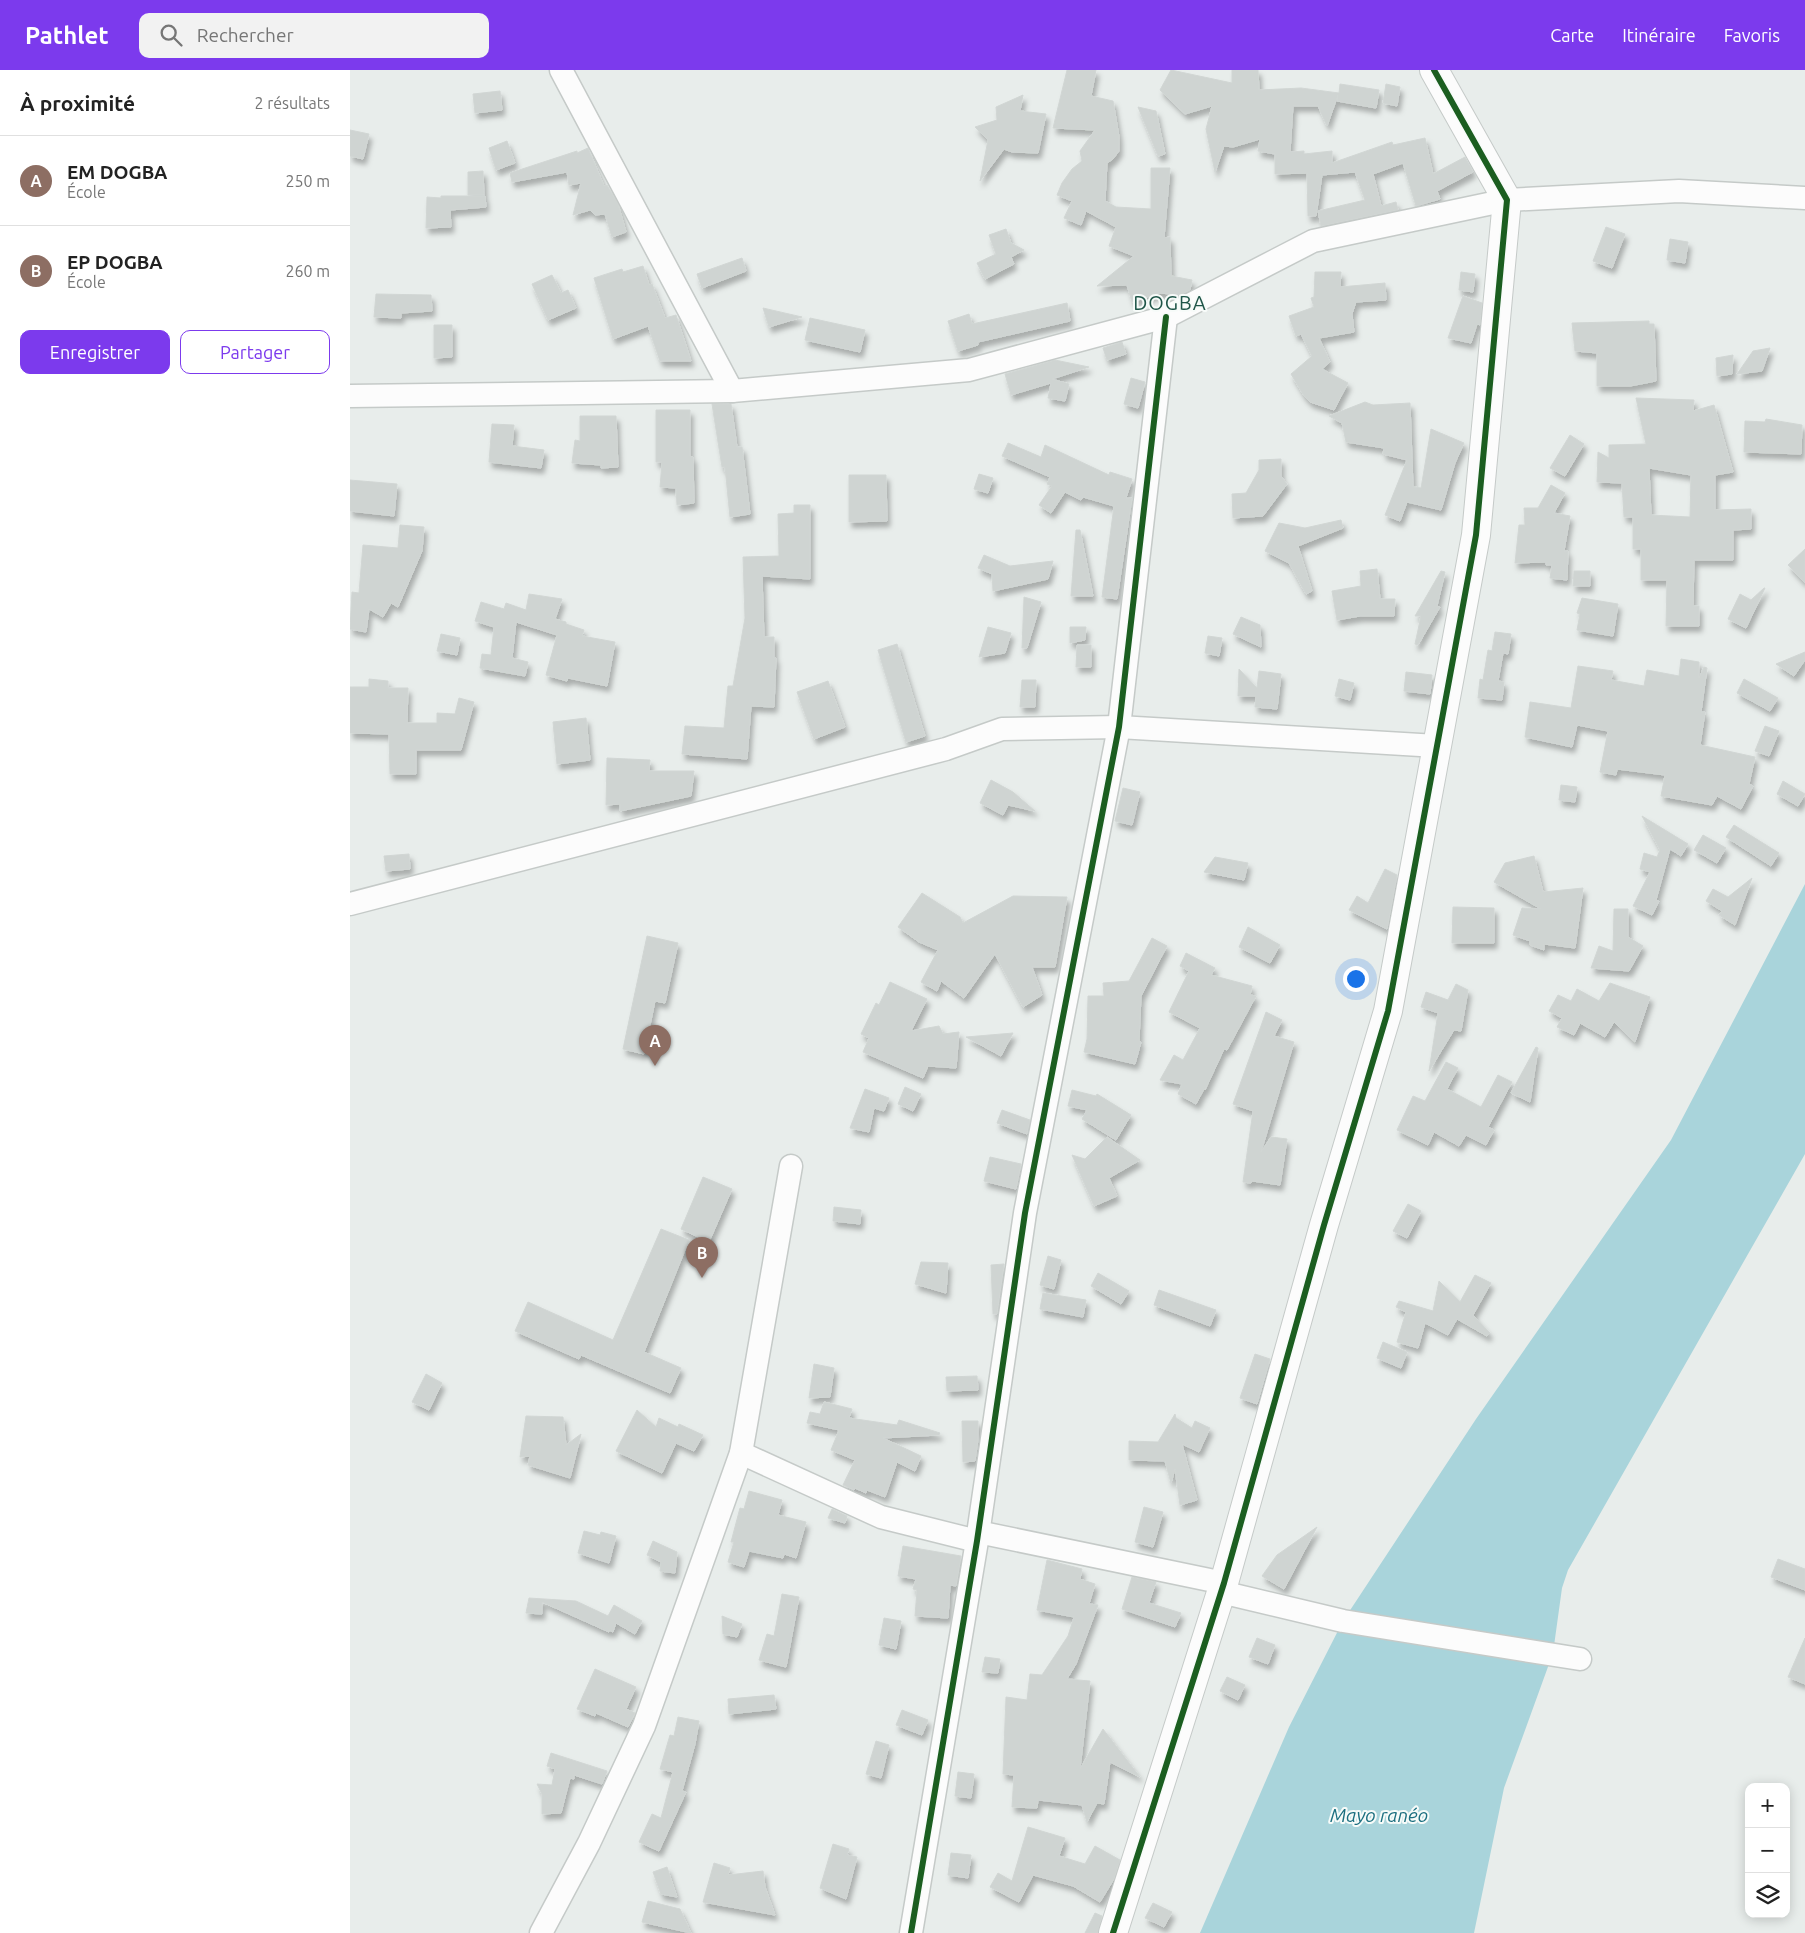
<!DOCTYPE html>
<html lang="fr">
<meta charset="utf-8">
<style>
:root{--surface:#fff;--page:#f2f2f2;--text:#222;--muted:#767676;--line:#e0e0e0;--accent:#7c3aed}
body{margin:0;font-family:Ubuntu,sans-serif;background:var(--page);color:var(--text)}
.controls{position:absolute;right:15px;bottom:15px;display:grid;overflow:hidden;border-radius:10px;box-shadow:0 2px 12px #0003}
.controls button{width:45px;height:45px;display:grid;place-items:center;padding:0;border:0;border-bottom:1px solid var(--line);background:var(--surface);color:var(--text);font:25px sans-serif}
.you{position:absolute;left:1005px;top:908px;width:18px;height:18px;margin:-12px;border:4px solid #fff;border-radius:50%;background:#1a73e8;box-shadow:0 0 0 8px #1a73e833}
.badge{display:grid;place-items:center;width:32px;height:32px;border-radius:50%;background:var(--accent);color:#fff;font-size:16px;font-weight:700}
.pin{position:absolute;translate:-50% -41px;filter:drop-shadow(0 1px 2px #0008)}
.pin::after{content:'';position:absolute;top:26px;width:18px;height:15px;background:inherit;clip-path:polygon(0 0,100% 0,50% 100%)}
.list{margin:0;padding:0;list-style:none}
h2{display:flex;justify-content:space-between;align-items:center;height:65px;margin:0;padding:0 20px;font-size:21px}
h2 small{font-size:16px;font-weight:400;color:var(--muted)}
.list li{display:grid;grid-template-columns:32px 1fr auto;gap:15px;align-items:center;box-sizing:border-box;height:90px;padding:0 20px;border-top:1px solid var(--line)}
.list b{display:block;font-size:19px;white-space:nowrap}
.list p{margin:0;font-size:16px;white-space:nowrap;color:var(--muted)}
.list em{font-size:16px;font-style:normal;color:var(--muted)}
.actions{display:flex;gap:10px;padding:15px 20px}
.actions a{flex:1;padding:11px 0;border:1px solid var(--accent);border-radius:10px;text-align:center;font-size:18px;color:var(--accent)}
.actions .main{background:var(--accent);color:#fff}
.icon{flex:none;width:28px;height:28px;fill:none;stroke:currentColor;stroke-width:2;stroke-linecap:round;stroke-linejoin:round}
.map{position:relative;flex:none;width:1455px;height:1863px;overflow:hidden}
header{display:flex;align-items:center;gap:30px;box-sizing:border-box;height:70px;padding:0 25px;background:var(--accent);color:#fff}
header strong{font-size:24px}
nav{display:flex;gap:28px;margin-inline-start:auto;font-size:18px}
.search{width:350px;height:45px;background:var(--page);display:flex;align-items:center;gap:12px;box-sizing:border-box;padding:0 18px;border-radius:10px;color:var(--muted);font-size:19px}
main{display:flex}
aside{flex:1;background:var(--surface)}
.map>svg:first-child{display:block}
.water{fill:#a9d4db}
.building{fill:#cfd4d2;stroke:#d1d6d4;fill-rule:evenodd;filter:url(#shadow)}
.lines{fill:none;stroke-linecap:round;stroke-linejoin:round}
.minor-casing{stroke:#c5cac8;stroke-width:25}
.tertiary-casing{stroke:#c5cac8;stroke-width:30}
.minor{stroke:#fcfcfc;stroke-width:22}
.tertiary{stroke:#fcfcfc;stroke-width:28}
.cycleway-casing{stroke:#f7fbf9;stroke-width:9}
.cycleway{stroke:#1b5e20;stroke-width:6}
.labels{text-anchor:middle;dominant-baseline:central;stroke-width:4;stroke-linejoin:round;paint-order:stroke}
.water-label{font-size:19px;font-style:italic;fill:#1c6f80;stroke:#f7fbf9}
.quarter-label{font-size:20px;letter-spacing:1px;fill:#1f5548;stroke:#f7fbf9}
</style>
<header>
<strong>Pathlet</strong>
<div class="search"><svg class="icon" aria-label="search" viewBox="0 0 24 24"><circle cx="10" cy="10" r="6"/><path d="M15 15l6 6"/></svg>Rechercher</div>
<nav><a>Carte</a><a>Itinéraire</a><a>Favoris</a></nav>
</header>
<main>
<aside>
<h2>À proximité<small>2 résultats</small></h2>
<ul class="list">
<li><span class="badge" style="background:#8d6e63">A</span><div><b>EM DOGBA</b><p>École</p></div><em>250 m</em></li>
<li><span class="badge" style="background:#8d6e63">B</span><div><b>EP DOGBA</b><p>École</p></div><em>260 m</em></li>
</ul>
<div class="actions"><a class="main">Enregistrer</a><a>Partager</a></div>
</aside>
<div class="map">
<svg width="1455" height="1863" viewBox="0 0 1455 1863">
<defs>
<filter id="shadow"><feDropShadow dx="3" dy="5.5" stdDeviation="2.5" flood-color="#0004"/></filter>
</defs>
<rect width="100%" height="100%" fill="#e8edeb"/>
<polygon class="water" points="1455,814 1455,1084 1218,1500 1212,1518 1203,1583 1154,1718 1124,1863 850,1863 939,1657 993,1551 1126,1349 1321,1070"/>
<g class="building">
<polygon points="717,0 746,0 741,26 763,31 769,67 769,81 763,89 757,93 755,131 766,137 801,139 801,98 820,98 814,168 820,167 821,206 842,210 840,220 830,225 810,223 782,232 777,215 747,216 784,186 759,176 766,157 736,141 731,155 714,148 722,131 707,125 712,113 722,99 732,91 730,81 745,60 703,58"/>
<polygon points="821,0 882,13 882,0 908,0 909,20 951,18 989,23 990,14 1029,20 1026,38 987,31 988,25 977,56 968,36 943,36 940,82 954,81 954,84 982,81 982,93 1042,72 1043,75 1075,68 1083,104 1115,87 1123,102 1087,121 1090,129 1066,136 1053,93 1023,104 1031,136 1046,132 1048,140 971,156 968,141 1015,130 1005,102 972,105 966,146 958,146 957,103 925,104 925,84 908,81 910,69 883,77 874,76 865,102 856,59 862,36 835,44 810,20"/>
<polygon points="1036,14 1050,17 1047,36 1033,33"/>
<polygon points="150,21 152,40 125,43 123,24"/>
<polygon points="673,25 670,41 696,44 688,83 662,82 654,79 630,111 638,70 625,57 647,50 646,37"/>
<polygon points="788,37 806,41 815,84 808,86"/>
<polygon points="0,60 19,64 13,89 0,86"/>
<polygon points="157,71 165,93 146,100 139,78"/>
<polygon points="238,78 254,116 257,115 268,134 276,162 262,167 255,144 245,145 240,140 223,145 231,113 219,115 217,102 162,112 160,103 227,81 227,83"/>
<polygon points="133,101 134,125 118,125 118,102"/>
<polygon points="91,126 135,126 136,137 100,140 101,157 76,158 77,127 91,128"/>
<polygon points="1256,157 1275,164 1262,198 1243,191"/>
<polygon points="656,159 661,173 674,180 661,187 664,194 635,209 627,193 646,184 639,165"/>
<polygon points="1320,169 1338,172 1335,193 1317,190"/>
<polygon points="392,188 396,201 352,218 347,204"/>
<polygon points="293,196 299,215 302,214 315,248 326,245 341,291 310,291 298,256 263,269 244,208 272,199 273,202"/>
<polygon points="965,202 991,202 990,217 1035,213 1036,230 1006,232 1002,244 1004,262 969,268 980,292 972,299 998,313 984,340 960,332 954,326 941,304 962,286 951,264 946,266 939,246 964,237 961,228 964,227"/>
<polygon points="1111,202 1125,204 1123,222 1109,220"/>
<polygon points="202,205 211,223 218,220 226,238 198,250 182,214"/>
<polygon points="26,224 81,225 82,241 51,243 51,248 24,247"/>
<polygon points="1113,226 1132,233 1130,255 1127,254 1121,273 1098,268"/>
<polygon points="717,233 720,251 628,272 628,275 608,281 598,251 619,244 622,254"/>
<polygon points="413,238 452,247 419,257"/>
<polygon points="460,248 515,260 510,282 455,270"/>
<polygon points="1299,251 1299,254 1304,254 1306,311 1280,316 1247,316 1247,283 1225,281 1222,253"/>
<polygon points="84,255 102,255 102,287 84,288"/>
<polygon points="772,272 776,284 757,290 753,278"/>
<polygon points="1420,278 1412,301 1387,304 1403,281"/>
<polygon points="1383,285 1382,304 1367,306 1366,288"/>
<polygon points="705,290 739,297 702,309 719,314 715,331 698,328 701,313 661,325 655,304"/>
<polygon points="781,308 795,312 788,338 774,334"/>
<path d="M1286,328L1344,330L1343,341L1364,335L1383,402L1365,405V440L1401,439V459L1383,460V490H1344L1343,536H1349V556H1316L1317,510H1291V479H1283V447H1274L1272,413L1247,412L1248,382L1259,388V375L1296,374ZM1299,398L1341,405L1340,447L1301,445Z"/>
<polygon points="1015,332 1023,335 1060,333 1063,417 1071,418 1081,359 1114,373 1105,393 1091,440 1057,432 1050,451 1035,445 1057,390 1033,384 1034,378 996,372 992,353 979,346"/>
<polygon points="362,334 381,334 387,377 392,377 400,444 380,447 375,397 372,397"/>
<polygon points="306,340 340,340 340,386 343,387 344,433 327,435 326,418 310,417 312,392 306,392"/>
<polygon points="230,346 266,346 268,397 251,398 251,395 222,393 225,370 230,371"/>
<polygon points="1416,349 1452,355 1451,384 1394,382 1395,351 1415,352"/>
<polygon points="142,354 164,355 162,376 194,380 191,398 139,392"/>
<polygon points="1220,365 1234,374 1215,406 1200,398"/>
<polygon points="658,373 691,387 695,375 759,405 760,402 782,409 776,428 782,428 767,529 752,527 764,436 733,427 731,430 715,422 701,443 689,435 702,416 697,414 700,407 652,386"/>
<polygon points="931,389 931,406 937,414 913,446 883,448 882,424 896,423 909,400 909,390"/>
<polygon points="629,404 643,408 638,423 624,419"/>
<polygon points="499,405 536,405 537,451 499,452"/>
<polygon points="0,410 47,414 44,446 0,441"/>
<polygon points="1201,415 1215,423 1204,443 1220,446 1214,481 1218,481 1217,510 1200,508 1202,495 1196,495 1196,492 1165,493 1169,455 1175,455 1174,438 1188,438"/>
<polygon points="444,435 460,435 460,509 412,506 414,567 424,567 424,588 426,588 424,637 401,636 397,689 332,684 335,656 374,658 378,616 383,616 395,548 393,487 429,486 428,444 444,443"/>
<polygon points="991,450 993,458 948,476 962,521 956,524 939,493 915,481 929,453 955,458"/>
<polygon points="50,455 74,457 72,481 48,537 41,533 33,547 19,539 16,562 0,559 2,522 9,523 13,475 48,478"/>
<polygon points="726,460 730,460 743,526 721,526"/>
<polygon points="1455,479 1455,513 1438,495"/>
<polygon points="634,485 660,496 703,491 698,509 643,521 642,504 628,498"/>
<polygon points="1027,499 1030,529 1045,529 1044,546 1010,546 987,550 982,521 1011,516 1010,501"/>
<polygon points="1091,501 1095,502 1087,536 1090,537 1068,575 1065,574 1071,546 1065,546"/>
<polygon points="1224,501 1240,501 1240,516 1223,516"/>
<polygon points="1414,518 1415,518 1396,558 1378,549 1390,524 1401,530"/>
<polygon points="179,524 212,529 205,549 216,552 216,554 234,560 232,566 265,572 257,616 218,608 217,611 196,605 207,565 166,552 162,588 178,592 175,606 130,598 132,584 141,585 144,557 125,551 131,532 154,539 156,533 176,540"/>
<polygon points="674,527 691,532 677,578 672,578"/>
<polygon points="1232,528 1268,534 1263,566 1227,560 1230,544 1227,543"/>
<polygon points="891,547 910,555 911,577 883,564"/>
<polygon points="638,557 661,563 655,583 629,587"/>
<polygon points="720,557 736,557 735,570 720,573"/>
<polygon points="1145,562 1161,564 1158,584 1153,583 1148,611 1154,612 1152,630 1128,628 1130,609 1133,610 1138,580 1142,581"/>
<polygon points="91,564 110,568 107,585 87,581"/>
<polygon points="858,566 872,568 869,586 855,583"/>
<polygon points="547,574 575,666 556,672 528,580"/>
<polygon points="727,575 741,575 741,597 726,597"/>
<polygon points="1455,582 1455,590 1444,606 1426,594"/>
<polygon points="1331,589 1349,592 1349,608 1354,597 1357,598 1351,642 1355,642 1350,675 1405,687 1399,714 1403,716 1391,739 1367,726 1362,735 1311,726 1315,705 1267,699 1266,705 1250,702 1258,661 1227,655 1222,677 1175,667 1180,632 1221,638 1228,596 1263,601 1261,610 1294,616 1297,600 1329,606"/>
<polygon points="889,599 907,618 909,601 931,604 927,639 905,637 906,626 888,626"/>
<polygon points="1056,602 1082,605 1080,624 1054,621"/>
<polygon points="19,609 38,611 38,618 58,618 57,653 87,653 87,643 105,644 109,628 124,632 111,680 66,680 66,704 40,704 39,664 0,663 0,617 19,617"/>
<polygon points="989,609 1004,613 1000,630 985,626"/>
<polygon points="1394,609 1428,628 1420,641 1387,623"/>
<polygon points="672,610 686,610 685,637 670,637"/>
<polygon points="478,611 495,657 464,669 447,622"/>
<polygon points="236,648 240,690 207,694 203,652"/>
<polygon points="1415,656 1429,661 1419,686 1405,681"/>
<polygon points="257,688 300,690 299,701 344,701 341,726 270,741 270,734 256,735"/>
<polygon points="641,710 663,722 685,741 658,735 653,745 630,733"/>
<polygon points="1433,711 1455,724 1448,736 1427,724"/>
<polygon points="1211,715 1227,717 1225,732 1209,730"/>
<polygon points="773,718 790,722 782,755 765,751"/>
<polygon points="1292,746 1338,774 1331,786 1320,779 1306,830 1309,831 1302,845 1283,836 1300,802 1290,799 1294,783 1307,787 1310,780"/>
<polygon points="1384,755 1429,783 1421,796 1376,767"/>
<polygon points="1353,765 1376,778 1367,793 1344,780"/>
<polygon points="59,784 60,799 36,801 34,786"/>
<polygon points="1184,786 1193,822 1233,818 1225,878 1194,874 1194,880 1180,875 1180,871 1163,865 1172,838 1191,839 1144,812 1155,793"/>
<polygon points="865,787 898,793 894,810 854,802"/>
<polygon points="1035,799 1047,805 1037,859 999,840 1007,826 1018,833"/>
<polygon points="1402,808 1385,855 1369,845 1372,841 1356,831 1363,819 1378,827"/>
<polygon points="572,823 610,847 613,853 663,826 717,827 705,897 682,897 692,925 673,937 645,884 614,928 591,911 587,921 571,912 588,880 569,872 548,857"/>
<polygon points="1103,837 1144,838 1144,873 1102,873"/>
<polygon points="1264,839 1278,839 1278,867 1293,876 1279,901 1241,898 1249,876 1263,881"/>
<polygon points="898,857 930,875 920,893 889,877"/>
<polygon points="297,866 328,873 315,933 305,931 294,984 273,979"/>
<polygon points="802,868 817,876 791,926 789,971 791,972 785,994 734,982 737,969 738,926 754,926 753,913 779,911"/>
<polygon points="836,883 865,898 861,905 902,916 900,925 906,926 877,980 874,979 855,1020 854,1019 846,1034 828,1024 832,1014 810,1010 824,985 833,990 850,958 819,942 839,901 830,896"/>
<polygon points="540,912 577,929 561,961 589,956 593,964 609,962 606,998 578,996 573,1008 513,982 519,968 511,964 526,933 529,935"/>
<polygon points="1260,913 1300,927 1285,972 1264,952 1255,967 1230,953 1224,965 1207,957 1212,948 1199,941 1208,925 1221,931 1227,919 1249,931"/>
<polygon points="1106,914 1118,920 1111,961 1104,960 1079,1001 1088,943 1071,937 1076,922 1098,930"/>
<polygon points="916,942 932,950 924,966 944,972 911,1082 921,1067 937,1069 930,1115 902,1111 901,1113 893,1112 903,1041 883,1034"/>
<polygon points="663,963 651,986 616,967"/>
<polygon points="1186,977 1188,978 1180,1032 1161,1023"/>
<polygon points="1096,992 1108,998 1097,1019 1131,1037 1148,1005 1162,1012 1138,1057 1144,1060 1136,1075 1116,1065 1109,1076 1084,1062 1078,1075 1047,1060 1063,1026 1075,1031"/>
<polygon points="555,1017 571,1024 563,1041 548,1034"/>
<polygon points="515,1019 539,1028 534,1041 524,1038 519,1062 500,1058"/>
<polygon points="722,1020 746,1026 747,1024 781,1045 766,1070 732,1049 737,1040 718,1036"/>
<polygon points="652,1040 680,1050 677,1064 647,1053"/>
<polygon points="757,1067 790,1090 759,1108 767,1126 744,1136 722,1085 735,1089"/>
<polygon points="640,1087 671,1094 666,1119 634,1111"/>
<polygon points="353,1107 382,1119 359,1172 331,1159"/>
<polygon points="1058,1134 1071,1141 1057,1168 1043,1161"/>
<polygon points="484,1137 511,1140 510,1154 483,1151"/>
<polygon points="311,1159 339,1170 294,1282 331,1298 320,1323 231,1285 229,1289 165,1261 178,1232 263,1270"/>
<polygon points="698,1186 711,1190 704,1219 690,1215"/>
<polygon points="571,1192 598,1193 596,1223 565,1214"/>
<polygon points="654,1194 647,1244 643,1244 641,1195"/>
<polygon points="748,1203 779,1221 771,1234 741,1216"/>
<polygon points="1125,1205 1141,1213 1123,1245 1140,1263 1137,1266 1107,1249 1098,1265 1075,1253 1068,1278 1047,1272 1056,1242 1046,1237 1049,1231 1083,1241 1089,1211 1110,1232"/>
<polygon points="809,1220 866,1240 860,1256 804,1235"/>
<polygon points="693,1223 736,1230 733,1247 690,1239"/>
<polygon points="1033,1272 1057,1282 1051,1298 1027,1288"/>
<polygon points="905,1284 920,1289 907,1334 890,1328"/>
<polygon points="464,1294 484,1298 480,1327 459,1328"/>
<polygon points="76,1304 92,1313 79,1340 62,1332"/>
<polygon points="627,1306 628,1320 597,1321 596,1307"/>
<polygon points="474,1332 502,1339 499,1348 547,1355 549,1350 590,1363 589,1365 533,1368 571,1386 565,1401 547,1392 535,1427 517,1420 516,1423 505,1418 504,1420 493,1415 505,1390 481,1380 489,1360 457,1353 460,1342 470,1344"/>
<polygon points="287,1340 306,1357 309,1348 328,1357 329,1354 353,1365 344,1381 326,1373 312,1403 266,1381"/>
<polygon points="825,1344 826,1348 842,1358 845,1351 860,1358 849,1382 832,1374 847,1430 830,1435 825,1399 821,1413 815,1391 779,1390 779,1371 808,1372"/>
<polygon points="176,1346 213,1347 216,1375 231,1364 220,1408 178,1395 180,1386 170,1387"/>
<polygon points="612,1351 628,1351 628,1370 625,1391 613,1392"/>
<polygon points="399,1421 432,1430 428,1445 456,1452 446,1488 434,1484 433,1488 399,1481 394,1497 378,1492 384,1472 381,1472 390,1438 394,1439"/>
<polygon points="794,1437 813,1442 803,1477 785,1472"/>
<polygon points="482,1439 497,1446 495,1453 478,1448"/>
<polygon points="967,1457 934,1519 912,1506 927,1485"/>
<polygon points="234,1461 250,1465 251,1462 266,1466 259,1493 228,1483"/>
<polygon points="303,1471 327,1482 325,1503 310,1501 311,1492 297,1485"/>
<polygon points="553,1476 611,1486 606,1516 600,1515 598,1548 565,1546 567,1520 563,1519 566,1509 548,1506"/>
<polygon points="1428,1489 1455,1499 1455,1520 1421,1507"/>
<polygon points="697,1490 732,1499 730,1509 745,1514 739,1534 748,1535 726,1594 717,1609 740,1611 730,1699 753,1659 790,1707 760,1692 754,1734 747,1733 737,1752 732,1735 688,1730 687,1738 662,1737 664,1705 653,1704 656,1627 677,1630 680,1604 692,1605 718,1566 724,1547 687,1540"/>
<polygon points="782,1507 806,1512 799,1533 831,1543 825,1557 772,1539"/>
<polygon points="432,1524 449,1527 436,1597 409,1590 417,1564 424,1566"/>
<polygon points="179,1528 226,1531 258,1546 264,1535 292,1551 285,1564 266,1553 263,1562 259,1560 259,1562 192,1532 192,1544 176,1543"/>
<polygon points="372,1546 392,1554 387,1567 373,1564"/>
<polygon points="534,1548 551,1551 546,1579 529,1575"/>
<polygon points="907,1568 925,1575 918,1594 899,1587"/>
<polygon points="1455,1568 1455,1614 1438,1607"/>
<polygon points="635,1587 650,1589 648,1603 632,1602"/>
<polygon points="245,1599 286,1617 276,1639 285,1643 278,1657 246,1643 245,1646 227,1639"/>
<polygon points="877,1607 895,1615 888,1630 870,1621"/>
<polygon points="424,1625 426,1639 379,1644 378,1629"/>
<polygon points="552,1640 578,1650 572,1665 546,1655"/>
<polygon points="328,1647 349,1651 345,1674 332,1721 336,1722 309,1781 289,1772 302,1744 311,1748 323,1702 310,1699 320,1665 324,1666"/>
<polygon points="526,1671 539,1675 531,1708 516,1704"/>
<polygon points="201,1683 257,1701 252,1714 224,1705 224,1709 220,1708 211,1743 192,1744 192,1724 187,1714 202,1715 205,1699 197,1696"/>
<polygon points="608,1702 624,1704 621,1728 605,1726"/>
<polygon points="678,1757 715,1768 709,1786 735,1794 745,1776 770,1790 764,1809 750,1832 723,1816 683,1805 669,1832 640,1817 648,1803 662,1811"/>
<polygon points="483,1774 499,1779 497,1785 507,1787 496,1829 470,1818"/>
<polygon points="601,1783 621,1785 618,1808 598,1805"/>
<polygon points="364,1793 380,1798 378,1805 413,1801 415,1817 425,1845 353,1832"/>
<polygon points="317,1797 327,1827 311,1824 303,1802"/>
<polygon points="298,1831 330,1839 341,1863 292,1852"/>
<polygon points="803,1833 822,1842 814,1857 795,1848"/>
<polygon points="745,1843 752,1846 748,1863 735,1863"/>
</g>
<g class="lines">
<g class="minor-casing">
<g id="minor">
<polyline points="211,0 382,321"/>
<polyline points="0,326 382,321 619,300 816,247 963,171 1157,130 1329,121 1455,128"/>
<polyline points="0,834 596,679 652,659 769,657 1087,676"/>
<polyline points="391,1383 531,1447 627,1471"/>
<polyline points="628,1462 874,1513"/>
<polyline points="871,1522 993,1551 1230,1589"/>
<polyline points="191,1863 239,1773 294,1656 391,1383 441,1096"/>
<polyline points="561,1863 627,1471 675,1143 769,657 816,247"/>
</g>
</g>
<g class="tertiary-casing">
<polyline id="tertiary" points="763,1863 874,1513 974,1155 1038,941 1126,465 1157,130 1084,0"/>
</g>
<use href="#minor" class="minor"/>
<use href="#tertiary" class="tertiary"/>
<g class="cycleway-casing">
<g id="cycleway">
<polyline points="561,1863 627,1471 675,1143 769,657 816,247"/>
<polyline points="763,1863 874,1513 974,1155 1038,941 1126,465 1157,130 1084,0"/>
</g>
</g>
<use href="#cycleway" class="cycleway"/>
</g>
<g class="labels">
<g class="water-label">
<text x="1029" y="1745">Mayo ranéo</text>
</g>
<g class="quarter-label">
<text x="820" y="232">DOGBA</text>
</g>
</g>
</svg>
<div class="controls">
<button>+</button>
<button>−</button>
<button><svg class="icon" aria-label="layers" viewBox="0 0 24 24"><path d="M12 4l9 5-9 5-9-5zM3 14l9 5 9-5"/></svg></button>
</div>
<div class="you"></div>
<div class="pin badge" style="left:305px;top:996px;background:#8d6e63">A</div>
<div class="pin badge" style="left:352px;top:1208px;background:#8d6e63">B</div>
</div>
</main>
